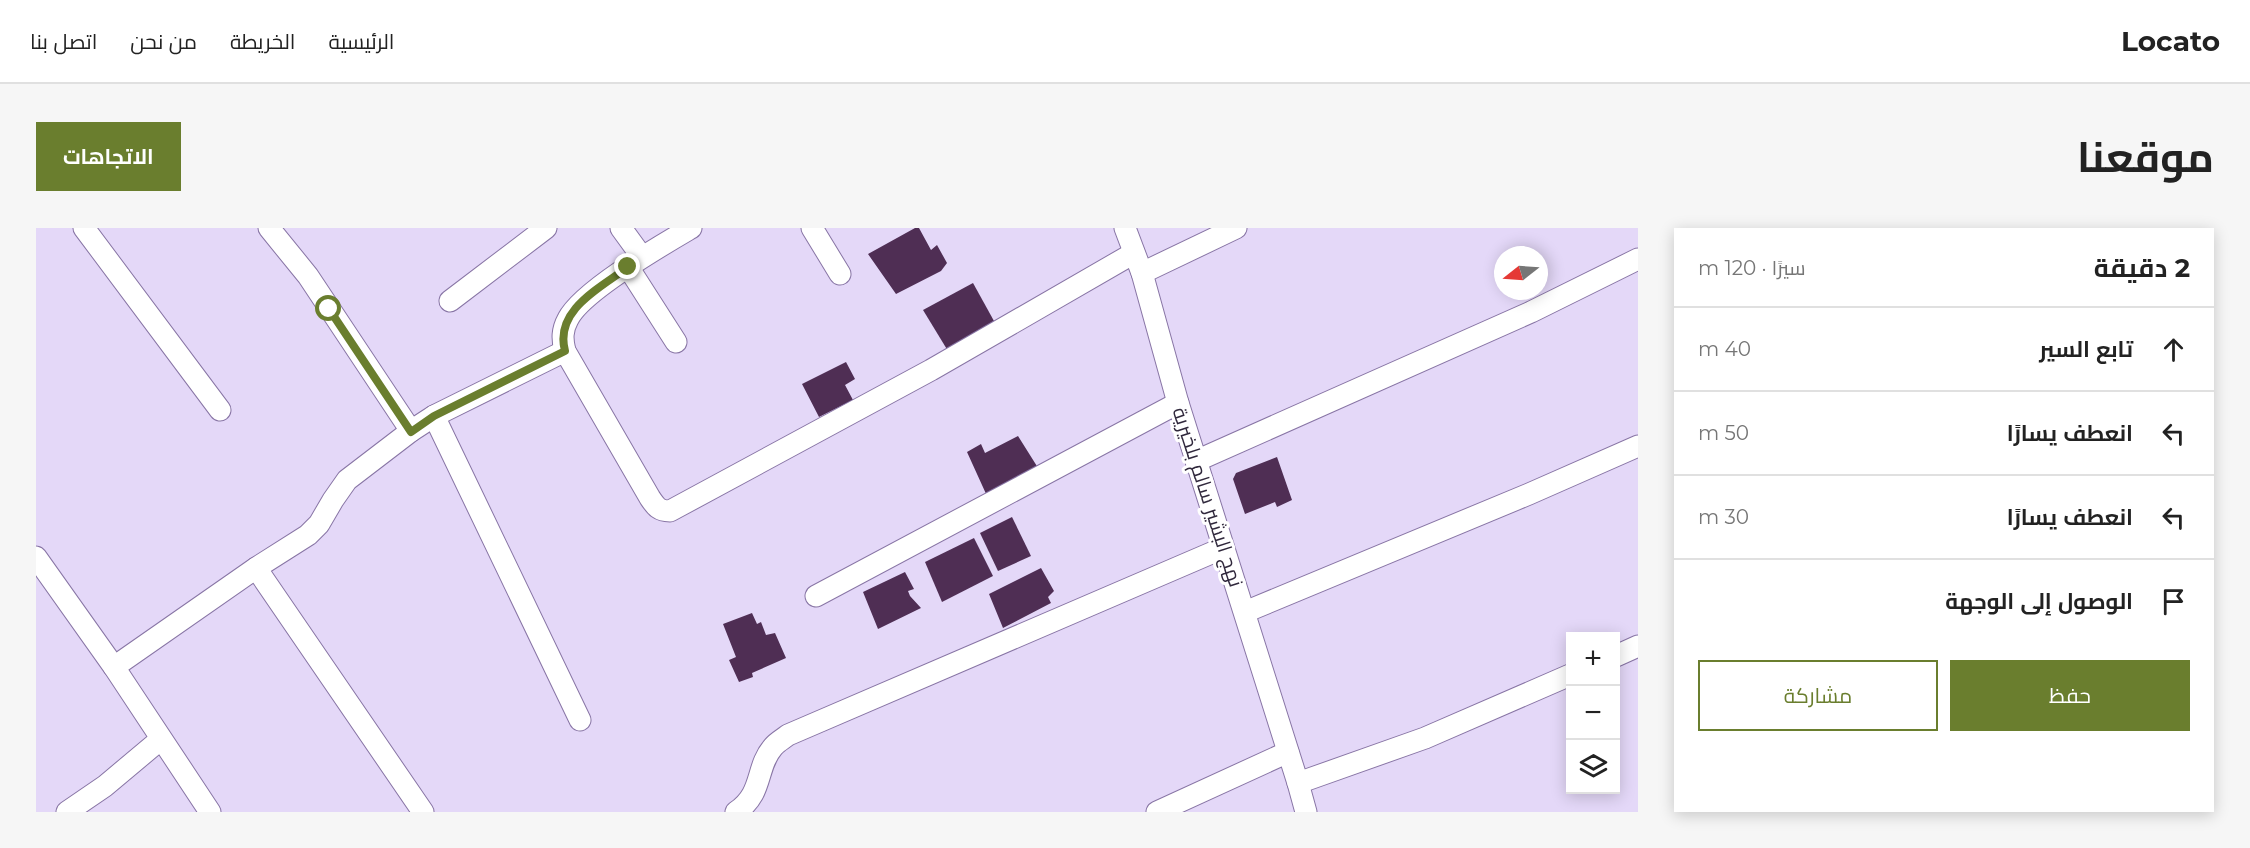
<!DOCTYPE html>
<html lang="ar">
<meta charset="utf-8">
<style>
:root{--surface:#fff;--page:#f6f6f6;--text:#222;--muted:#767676;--line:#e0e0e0;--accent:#6a7e2e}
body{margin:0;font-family:Montserrat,Cairo,sans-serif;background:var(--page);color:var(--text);direction:rtl}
.controls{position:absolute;right:18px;bottom:18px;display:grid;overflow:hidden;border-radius:0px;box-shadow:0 3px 15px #0003}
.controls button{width:54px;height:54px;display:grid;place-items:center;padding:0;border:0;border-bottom:2px solid var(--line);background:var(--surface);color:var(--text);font:30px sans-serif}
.compass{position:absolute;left:1458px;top:18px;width:54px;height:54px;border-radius:50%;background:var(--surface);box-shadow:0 3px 15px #0003;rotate:253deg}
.stop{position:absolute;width:18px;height:18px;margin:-14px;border:4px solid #6a7e2e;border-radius:50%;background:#fff}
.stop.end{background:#6a7e2e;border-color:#fff;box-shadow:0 2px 6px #0008}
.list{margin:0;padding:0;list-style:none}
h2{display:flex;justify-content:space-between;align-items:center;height:78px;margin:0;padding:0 24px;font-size:26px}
h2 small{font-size:20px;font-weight:400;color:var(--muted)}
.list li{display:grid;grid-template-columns:39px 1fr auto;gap:18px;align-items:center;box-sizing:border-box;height:84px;padding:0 24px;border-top:2px solid var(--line)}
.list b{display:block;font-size:22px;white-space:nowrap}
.list em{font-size:20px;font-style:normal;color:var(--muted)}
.actions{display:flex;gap:12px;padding:18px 24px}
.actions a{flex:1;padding:14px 0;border:2px solid var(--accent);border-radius:0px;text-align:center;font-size:21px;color:var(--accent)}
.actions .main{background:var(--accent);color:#fff}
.icon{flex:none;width:33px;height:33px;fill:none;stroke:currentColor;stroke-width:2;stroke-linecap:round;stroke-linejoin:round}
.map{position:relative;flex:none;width:1602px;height:584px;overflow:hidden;direction:ltr;border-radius:0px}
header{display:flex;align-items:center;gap:36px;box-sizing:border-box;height:84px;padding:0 30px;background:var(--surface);border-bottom:2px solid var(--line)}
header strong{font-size:28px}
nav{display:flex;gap:33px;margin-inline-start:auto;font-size:21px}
.intro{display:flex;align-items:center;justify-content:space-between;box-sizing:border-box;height:144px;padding:0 36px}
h1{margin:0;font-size:42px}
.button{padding:15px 27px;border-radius:0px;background:var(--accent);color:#fff;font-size:21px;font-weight:700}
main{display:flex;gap:36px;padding:0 36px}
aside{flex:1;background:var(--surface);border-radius:0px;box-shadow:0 3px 15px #0003}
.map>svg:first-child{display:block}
.building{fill:#4f2e54}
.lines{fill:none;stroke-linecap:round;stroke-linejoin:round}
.street-casing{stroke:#8875a5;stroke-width:23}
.street{stroke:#fff;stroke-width:21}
.route{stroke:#6a7e2e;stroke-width:8}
.labels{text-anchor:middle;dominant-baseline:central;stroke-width:6;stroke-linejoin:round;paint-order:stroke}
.street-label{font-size:20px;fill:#30283c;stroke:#fff}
</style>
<header>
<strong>Locato</strong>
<nav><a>الرئيسية</a><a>الخريطة</a><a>من نحن</a><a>اتصل بنا</a></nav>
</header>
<div class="intro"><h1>موقعنا</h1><a class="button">الاتجاهات</a></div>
<main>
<aside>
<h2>2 دقيقة<small>سيرًا · 120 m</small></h2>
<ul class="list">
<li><svg class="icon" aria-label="ahead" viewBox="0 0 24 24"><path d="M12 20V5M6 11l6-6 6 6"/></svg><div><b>تابع السير</b></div><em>40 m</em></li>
<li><svg class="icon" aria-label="left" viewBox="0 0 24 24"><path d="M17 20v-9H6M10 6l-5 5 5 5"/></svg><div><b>انعطف يسارًا</b></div><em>50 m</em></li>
<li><svg class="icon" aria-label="left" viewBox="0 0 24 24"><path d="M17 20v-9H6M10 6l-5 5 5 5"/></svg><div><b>انعطف يسارًا</b></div><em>30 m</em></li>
<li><svg class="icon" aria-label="arrive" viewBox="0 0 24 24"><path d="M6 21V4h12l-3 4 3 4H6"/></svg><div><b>الوصول إلى الوجهة</b></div></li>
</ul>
<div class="actions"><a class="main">حفظ</a><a>مشاركة</a></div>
</aside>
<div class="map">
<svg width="1602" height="584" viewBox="0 0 1602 584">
<rect width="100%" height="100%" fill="#e4d8f8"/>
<g class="building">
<polygon points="879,0 883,0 895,22 901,17 911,35 905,43 860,66 832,26"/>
<polygon points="937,55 958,93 912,123 887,82"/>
<polygon points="810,134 819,151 809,157 817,172 783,189 766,156"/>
<polygon points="982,208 1004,243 951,268 931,224 945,216 949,225"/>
<polygon points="1241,229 1256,272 1241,279 1239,274 1209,286 1197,251 1200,245"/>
<polygon points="976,289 995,328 962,343 944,305"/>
<polygon points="938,310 957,348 906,374 889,334"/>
<polygon points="1005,340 1018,363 1012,369 1015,375 967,400 953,366"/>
<polygon points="869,344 878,361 872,363 874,368 885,380 842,401 827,364"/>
<polygon points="716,385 721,396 725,394 730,407 739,405 750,430 716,445 717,449 703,454 693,432 700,429 687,396"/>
</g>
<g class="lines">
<g class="street-casing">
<g id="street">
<polyline points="48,0 184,182"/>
<polyline points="233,0 272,48 375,203"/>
<polyline points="585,0 606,29"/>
<path d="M655,0C626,17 546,63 532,91C526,102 526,111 529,123L614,270C620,279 623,283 634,283L895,142L1098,25"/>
<polyline points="776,0 804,46"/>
<polyline points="1089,0 1106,45 1142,175 1262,555 1389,510 1534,447"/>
<polyline points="592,39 640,114"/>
<polyline points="1106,45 1200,0"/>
<polyline points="414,73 510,0"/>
<polyline points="398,188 544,492"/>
<polyline points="1160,233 1495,84 1602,31"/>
<polyline points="0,329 78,439 174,584"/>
<polyline points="220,340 272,307 283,296 297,272 311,252 375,203 398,188 529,123"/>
<polyline points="780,368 1142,175"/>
<polyline points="1209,384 1493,266 1602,218"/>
<polyline points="1580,428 1602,418"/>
<polyline points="78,439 220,340 387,584"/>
<polyline points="1262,555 1270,584"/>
<polyline points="31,584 69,558 125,511"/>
<path d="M700,584C728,565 719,540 737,519C741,514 747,511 752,507L1187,320"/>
<polyline points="1121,584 1252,524"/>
</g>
</g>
<use href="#street" class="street"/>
</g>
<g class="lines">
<path class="route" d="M293,81L375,204L398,188L529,123C518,82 564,60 592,39"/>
</g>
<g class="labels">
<g class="street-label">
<text transform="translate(1172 269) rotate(72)">نهج البشير سالم بلخيرية</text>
</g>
</g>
</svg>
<div class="controls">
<button>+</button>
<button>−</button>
<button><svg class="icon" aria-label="layers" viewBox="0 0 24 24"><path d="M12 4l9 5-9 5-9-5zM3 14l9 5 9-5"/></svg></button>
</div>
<svg class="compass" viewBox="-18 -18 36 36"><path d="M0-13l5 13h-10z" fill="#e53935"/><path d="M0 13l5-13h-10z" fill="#767676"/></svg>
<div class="stop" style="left:293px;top:81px"></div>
<div class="stop end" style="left:592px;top:39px"></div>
</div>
</main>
